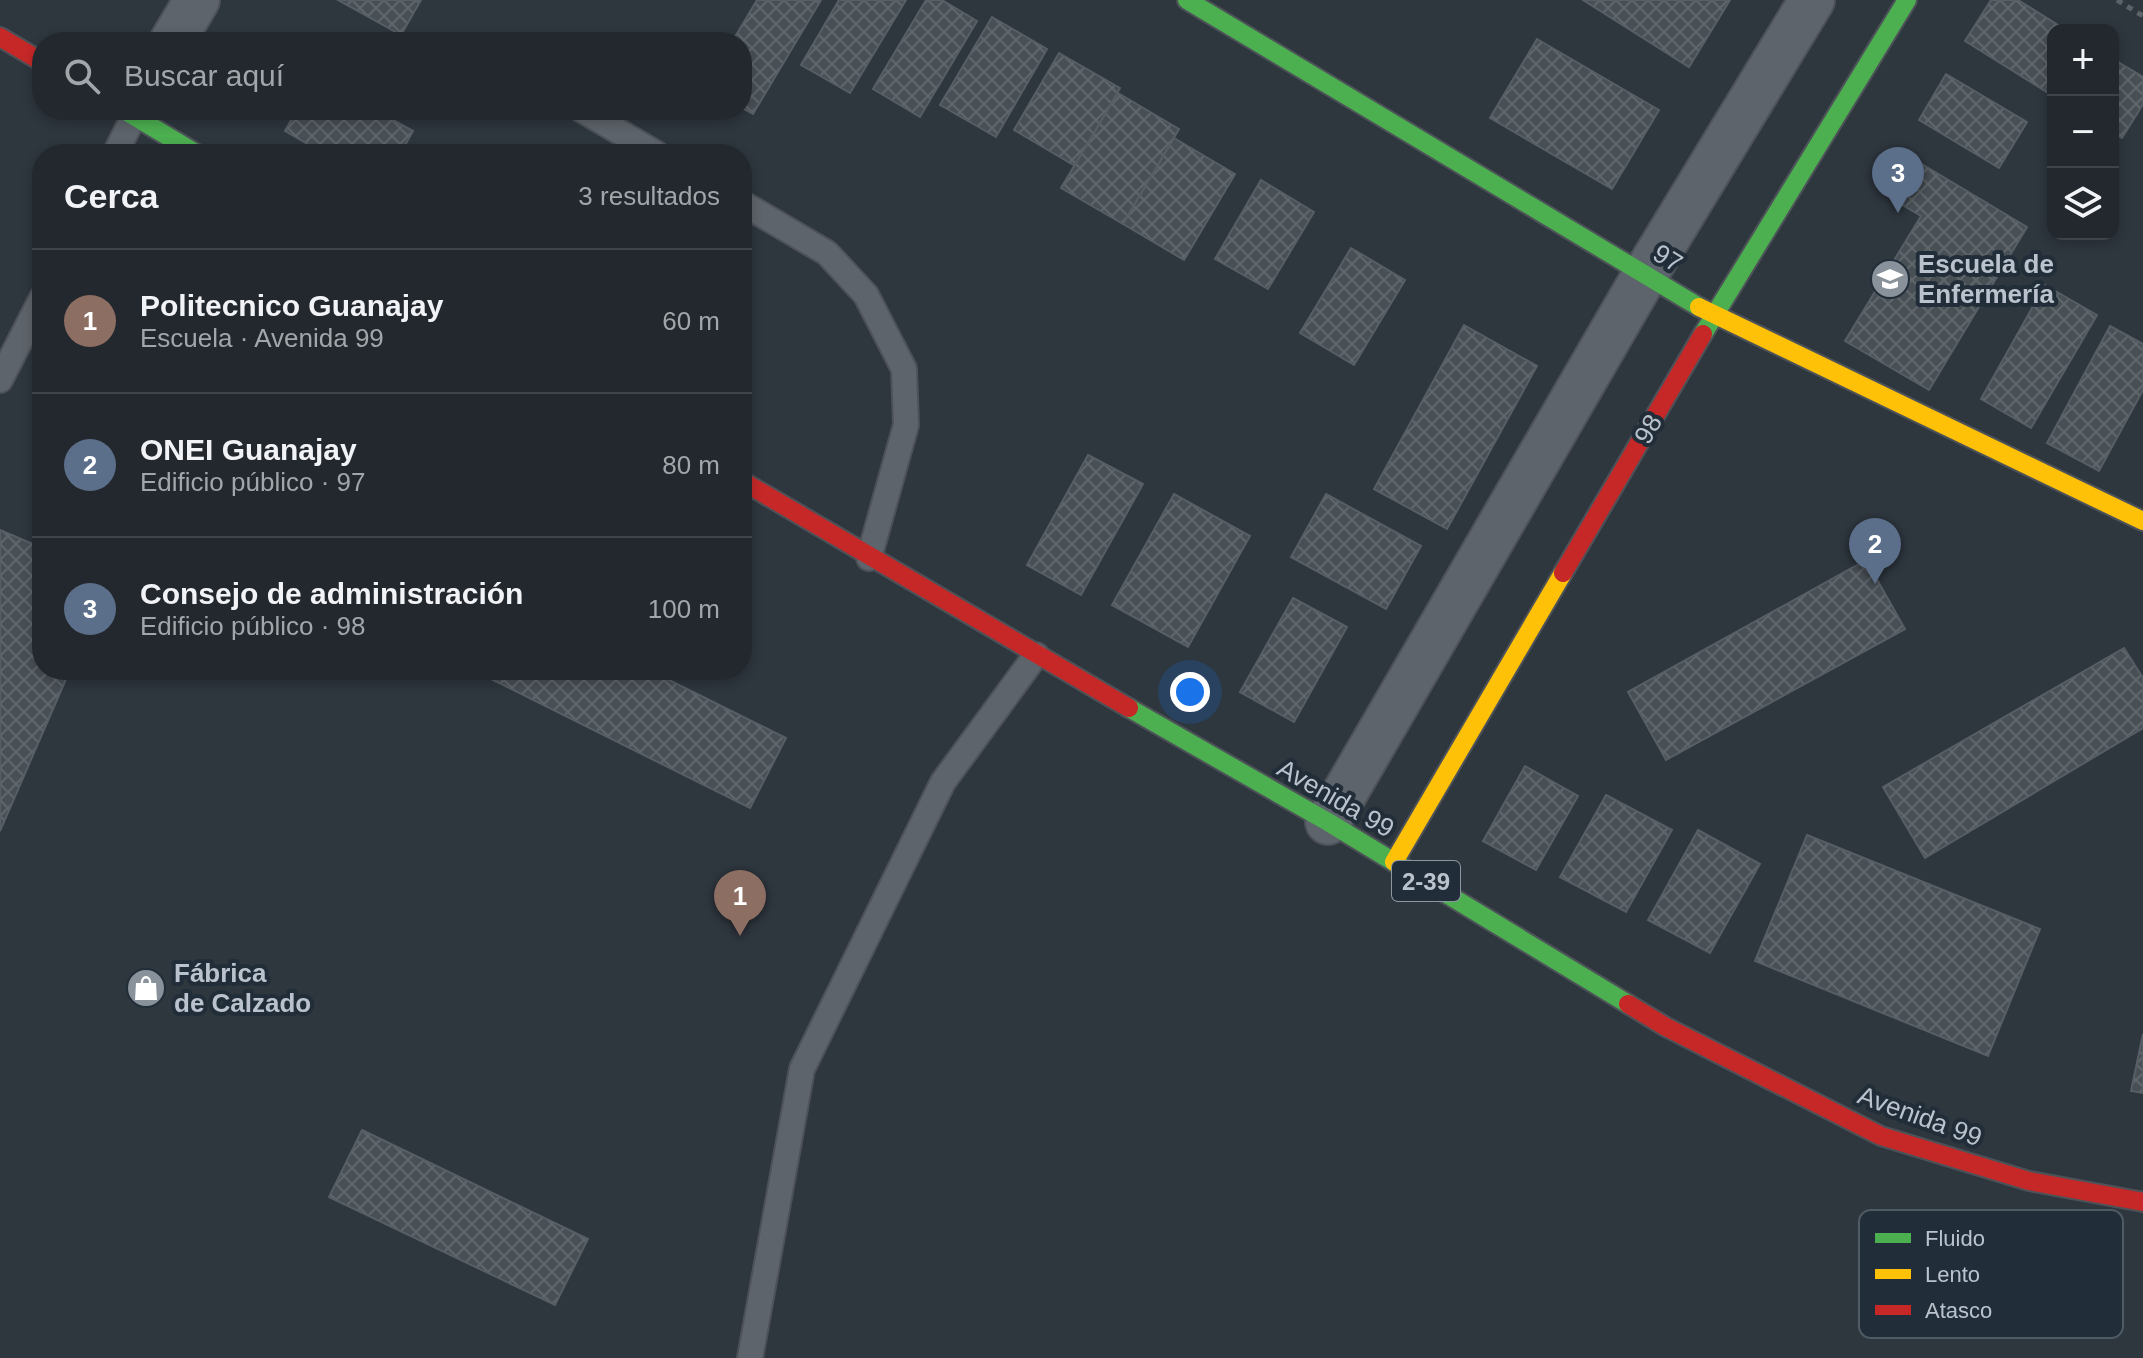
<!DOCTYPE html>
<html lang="es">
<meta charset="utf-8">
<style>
:root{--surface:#22282e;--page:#2a3036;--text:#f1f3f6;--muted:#a2a6aa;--line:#3f444a;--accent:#bca0f2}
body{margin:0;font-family:Arial,sans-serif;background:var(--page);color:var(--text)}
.controls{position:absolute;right:24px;top:24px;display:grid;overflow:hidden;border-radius:16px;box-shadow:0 4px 12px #0003}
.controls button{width:72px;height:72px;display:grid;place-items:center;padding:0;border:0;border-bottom:2px solid var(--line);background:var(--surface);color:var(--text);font:40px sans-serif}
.you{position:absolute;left:1190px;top:692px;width:28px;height:28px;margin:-20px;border:6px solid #fff;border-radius:50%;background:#1a73e8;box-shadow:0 0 0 12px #1a73e833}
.badge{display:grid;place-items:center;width:52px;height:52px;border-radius:50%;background:var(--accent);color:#fff;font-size:26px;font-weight:700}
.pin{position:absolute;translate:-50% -66px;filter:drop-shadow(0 2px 4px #0008)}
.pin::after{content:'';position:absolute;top:42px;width:28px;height:24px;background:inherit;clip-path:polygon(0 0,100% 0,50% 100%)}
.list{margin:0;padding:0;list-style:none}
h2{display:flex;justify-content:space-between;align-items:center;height:104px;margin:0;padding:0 32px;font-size:34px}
h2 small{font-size:26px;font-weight:400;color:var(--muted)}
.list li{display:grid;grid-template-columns:52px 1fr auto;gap:24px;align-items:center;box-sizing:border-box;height:144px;padding:0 32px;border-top:2px solid var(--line)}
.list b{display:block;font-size:30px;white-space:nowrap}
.list p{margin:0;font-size:26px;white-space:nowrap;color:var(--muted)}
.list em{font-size:26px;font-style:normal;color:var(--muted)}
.icon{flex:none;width:44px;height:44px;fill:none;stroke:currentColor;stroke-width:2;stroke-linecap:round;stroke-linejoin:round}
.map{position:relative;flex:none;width:2143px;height:1358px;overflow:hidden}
.search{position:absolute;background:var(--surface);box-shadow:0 4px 12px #0003;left:32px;top:32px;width:720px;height:88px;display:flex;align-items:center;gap:20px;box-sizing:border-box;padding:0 28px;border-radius:32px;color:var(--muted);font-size:30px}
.panel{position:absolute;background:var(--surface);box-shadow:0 4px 12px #0003;left:32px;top:144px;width:720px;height:536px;border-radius:32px}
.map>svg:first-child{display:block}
.building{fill:url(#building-cross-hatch);stroke:#575e65;stroke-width:2}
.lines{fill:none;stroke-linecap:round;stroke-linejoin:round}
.lane-casing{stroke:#4d5258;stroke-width:28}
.street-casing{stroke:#4d5258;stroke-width:48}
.fast-casing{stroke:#4d5258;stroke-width:22}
.slow-casing{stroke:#4d5258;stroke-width:22}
.jam-casing{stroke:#4d5258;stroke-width:22}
.path{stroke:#5c6368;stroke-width:5;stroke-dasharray:6 6;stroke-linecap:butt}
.lane{stroke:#5e646b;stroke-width:24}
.street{stroke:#5e646b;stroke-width:44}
.fast{stroke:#4caf50;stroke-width:18}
.slow{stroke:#ffc107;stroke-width:18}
.jam{stroke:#c62828;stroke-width:18}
.labels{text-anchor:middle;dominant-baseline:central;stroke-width:8;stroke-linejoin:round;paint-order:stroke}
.shield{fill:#212e39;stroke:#8c96a1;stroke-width:2}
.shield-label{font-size:24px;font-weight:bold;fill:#bac3cd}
.street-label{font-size:26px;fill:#bac3cd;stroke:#212e39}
.poi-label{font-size:26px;font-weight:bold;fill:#bac3cd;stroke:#212e39;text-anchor:start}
.key{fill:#212e39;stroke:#4f5b65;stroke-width:2}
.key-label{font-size:22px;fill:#bac3cd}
</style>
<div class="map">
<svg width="2143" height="1358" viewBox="0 0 2143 1358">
<defs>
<pattern id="building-cross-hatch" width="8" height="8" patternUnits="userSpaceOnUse" patternTransform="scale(2)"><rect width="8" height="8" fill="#484f55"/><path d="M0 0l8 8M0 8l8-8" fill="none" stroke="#60676c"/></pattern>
</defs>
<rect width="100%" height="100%" fill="#2e363e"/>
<g class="building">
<polygon points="338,0 421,0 401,35"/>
<polygon points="757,0 821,0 753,114 742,108 742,42 732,42"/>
<polygon points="839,0 906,0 850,93 801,65"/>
<polygon points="926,0 942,0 977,21 920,117 873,89"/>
<polygon points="1583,0 1730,0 1689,67"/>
<polygon points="1991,0 2018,0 2066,30 2053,30 2053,96 1965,41"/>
<polygon points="992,17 1047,49 996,137 940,105"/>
<polygon points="1537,39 1659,110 1612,189 1490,118"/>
<polygon points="1059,53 1120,88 1075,166 1014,130"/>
<polygon points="2113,59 2143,77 2143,104 2122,138 2113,133"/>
<polygon points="1946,74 2027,122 1999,168 1919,120"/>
<polygon points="1118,93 1179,129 1123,224 1061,188"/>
<polygon points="297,110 375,110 413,131 400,154 325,154 285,131"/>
<polygon points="1174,138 1235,174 1184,260 1123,224"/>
<polygon points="1905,154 2027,227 1929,390 1845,341 1921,216 1882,193"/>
<polygon points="1261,180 1314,212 1268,289 1215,259"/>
<polygon points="1351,248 1405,280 1354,365 1300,333"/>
<polygon points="2045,285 2097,315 2031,428 1981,399"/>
<polygon points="1464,325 1537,366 1447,529 1374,489"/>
<polygon points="2110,326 2143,344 2143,390 2099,471 2047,443"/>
<polygon points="1088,455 1143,484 1081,595 1027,565"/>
<polygon points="1174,494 1250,536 1188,647 1112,605"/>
<polygon points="1326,494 1421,546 1386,609 1291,557"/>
<polygon points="0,530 42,548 42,670 70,670 0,831"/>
<polygon points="1866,560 1905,629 1666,760 1628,692"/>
<polygon points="1293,598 1347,627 1294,722 1240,692"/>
<polygon points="2124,648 2143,678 2143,728 1925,858 1883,787"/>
<polygon points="473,670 649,670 786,738 750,808"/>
<polygon points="1525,766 1578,796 1536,870 1483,841"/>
<polygon points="1606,795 1672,830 1626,912 1560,877"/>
<polygon points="1698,830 1760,864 1710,953 1648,920"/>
<polygon points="1807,835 2040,929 1988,1056 1755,961"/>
<polygon points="2143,1034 2143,1093 2131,1091"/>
<polygon points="362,1130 588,1239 555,1305 329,1197"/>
</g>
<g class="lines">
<g class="lane-casing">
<g id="lane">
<polyline points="582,110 657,154"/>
<polyline points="115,154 134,116"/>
<polyline points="742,203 827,253 866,295 904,369 906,425 869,558"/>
<polyline points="0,380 42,298"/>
<polyline points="750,1358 802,1069 943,782 1036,655"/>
</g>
</g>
<g class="street-casing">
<g id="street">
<polyline points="172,42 197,0"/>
<polyline points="1328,822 1645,275 1812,0"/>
</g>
</g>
<g class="fast-casing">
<g id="fast">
<polyline points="1187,0 1699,307"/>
<polyline points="124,110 197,154"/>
<polyline points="1703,334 1907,0"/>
<polyline points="1129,708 1328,822 1628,1004"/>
</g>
</g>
<g class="slow-casing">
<g id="slow">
<polyline points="1699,307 2143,521"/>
<polyline points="1394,862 1563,573"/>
</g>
</g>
<g class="jam-casing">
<g id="jam">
<polyline points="0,37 42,62"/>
<polyline points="742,481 1129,708"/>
<polyline points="1563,573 1703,334"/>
<polyline points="1628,1004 1666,1027 1881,1136 2029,1181 2143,1202"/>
</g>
</g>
<polyline class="path" points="2117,0 2143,16"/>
<use href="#lane" class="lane"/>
<use href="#street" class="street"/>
<use href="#fast" class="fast"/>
<use href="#slow" class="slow"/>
<use href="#jam" class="jam"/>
</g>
<defs>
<g id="university-disc" transform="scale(2)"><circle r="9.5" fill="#89929b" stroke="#212e39"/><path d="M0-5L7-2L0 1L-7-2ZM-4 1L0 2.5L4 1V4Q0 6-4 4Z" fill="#fff"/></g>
<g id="shop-disc" transform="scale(2)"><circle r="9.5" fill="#89929b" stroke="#212e39"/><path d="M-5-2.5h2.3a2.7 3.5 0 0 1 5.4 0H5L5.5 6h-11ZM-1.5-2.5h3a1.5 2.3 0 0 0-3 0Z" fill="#fff"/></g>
</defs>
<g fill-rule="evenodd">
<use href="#university-disc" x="1890" y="279"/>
<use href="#shop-disc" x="146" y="988"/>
</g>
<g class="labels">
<rect class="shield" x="1392" y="861" width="68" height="40" rx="6"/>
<g class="shield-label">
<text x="1426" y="881">2-39</text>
</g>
<g class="street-label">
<text transform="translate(1668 258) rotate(31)">97</text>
<text transform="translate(1648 429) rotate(-60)">98</text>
<text transform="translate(1336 798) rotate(30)">Avenida 99</text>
<text transform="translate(1920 1116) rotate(20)">Avenida 99</text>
</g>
<g class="poi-label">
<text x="1918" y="264">Escuela de<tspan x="1918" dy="30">Enfermería</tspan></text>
<text x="174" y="973">Fábrica<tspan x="174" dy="30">de Calzado</tspan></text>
</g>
</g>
<rect x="1859" y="1210" width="264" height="128" rx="12" class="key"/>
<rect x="1875" y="1233" width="36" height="10" fill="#4caf50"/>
<rect x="1875" y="1269" width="36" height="10" fill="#ffc107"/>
<rect x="1875" y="1305" width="36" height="10" fill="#c62828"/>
<g class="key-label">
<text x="1925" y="1246">Fluido</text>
<text x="1925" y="1282">Lento</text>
<text x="1925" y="1318">Atasco</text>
</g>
</svg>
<div class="controls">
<button>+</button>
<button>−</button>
<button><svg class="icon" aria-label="layers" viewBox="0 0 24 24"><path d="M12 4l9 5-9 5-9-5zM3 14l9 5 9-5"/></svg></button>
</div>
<div class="you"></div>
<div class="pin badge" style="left:740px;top:936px;background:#8d6e63">1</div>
<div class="pin badge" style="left:1875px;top:584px;background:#5c6f8a">2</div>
<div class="pin badge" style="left:1898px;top:213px;background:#5c6f8a">3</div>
<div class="search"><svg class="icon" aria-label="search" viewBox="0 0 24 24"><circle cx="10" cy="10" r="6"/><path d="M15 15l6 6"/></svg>Buscar aquí</div>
<section class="panel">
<h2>Cerca<small>3 resultados</small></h2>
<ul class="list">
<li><span class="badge" style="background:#8d6e63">1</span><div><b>Politecnico Guanajay</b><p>Escuela · Avenida 99</p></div><em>60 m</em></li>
<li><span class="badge" style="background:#5c6f8a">2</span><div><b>ONEI Guanajay</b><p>Edificio público · 97</p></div><em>80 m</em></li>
<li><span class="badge" style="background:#5c6f8a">3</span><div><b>Consejo de administración</b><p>Edificio público · 98</p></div><em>100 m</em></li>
</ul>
</section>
</div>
